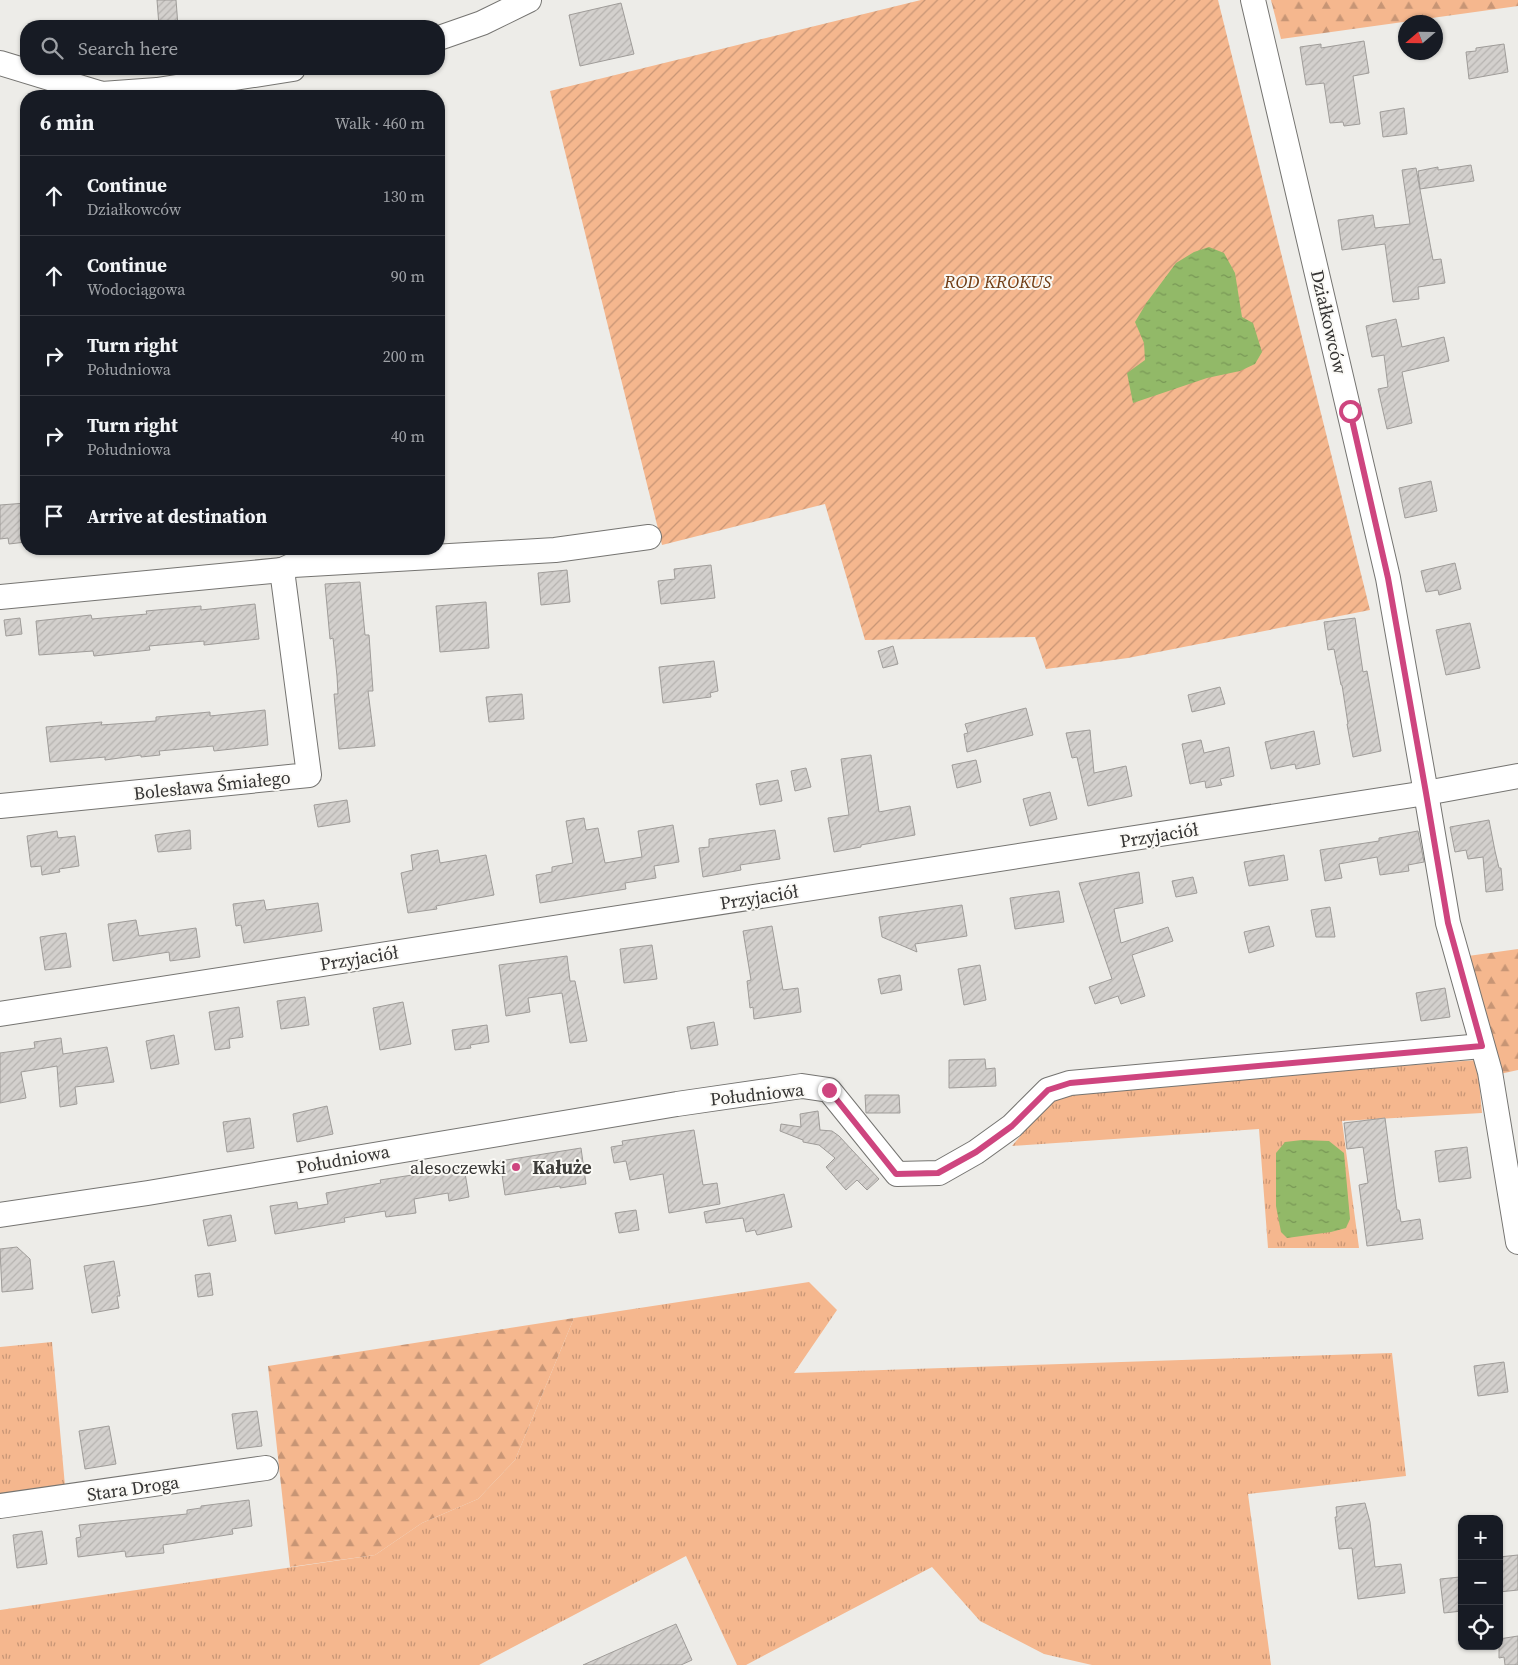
<!DOCTYPE html>
<meta charset="utf-8">
<style>
:root{--surface:#171b24;--page:#20242c;--text:#f1f3f6;--muted:#9ea1a6;--line:#363941}
body{margin:0;font-family:"Source Serif 4",serif;background:var(--page);color:var(--text)}
.controls{position:absolute;right:15px;bottom:15px;display:grid;overflow:hidden;border-radius:10px;box-shadow:0 1px 4px #0004}
.controls button{width:45px;height:45px;display:grid;place-items:center;padding:0;border:0;border-bottom:1px solid var(--line);background:var(--surface);color:var(--text);font:25px sans-serif}
.compass{position:absolute;left:1398px;top:15px;width:45px;height:45px;border-radius:50%;background:var(--surface);box-shadow:0 1px 4px #0004;rotate:250deg}
.stop{position:absolute;width:15px;height:15px;margin:-11px;border:4px solid #ce457f;border-radius:50%;background:#fff}
.stop.end{background:#ce457f;border-color:#fff;box-shadow:0 1px 5px #0008}
.list{margin:0;padding:0;list-style:none}
h2{display:flex;justify-content:space-between;align-items:center;height:65px;margin:0;padding:0 20px;font-size:21px}
h2 small{font-size:16px;font-weight:400;color:var(--muted)}
.list li{display:grid;grid-template-columns:32px 1fr auto;gap:15px;align-items:center;box-sizing:border-box;height:80px;padding:0 20px;border-top:1px solid var(--line)}
.list b{display:block;font-size:19px;white-space:nowrap}
.list p{margin:0;font-size:16px;white-space:nowrap;color:var(--muted)}
.list em{font-size:16px;font-style:normal;color:var(--muted)}
.icon{flex:none;width:28px;height:28px;fill:none;stroke:currentColor;stroke-width:2;stroke-linecap:round;stroke-linejoin:round}
.map{position:relative;flex:none;width:1518px;height:1665px;overflow:hidden}
.search{position:absolute;background:var(--surface);box-shadow:0 1px 4px #0004;left:20px;top:20px;width:425px;height:55px;display:flex;align-items:center;gap:12px;box-sizing:border-box;padding:0 18px;border-radius:20px;color:var(--muted);font-size:19px}
.panel{position:absolute;background:var(--surface);box-shadow:0 1px 4px #0004;left:20px;top:90px;width:425px;height:465px;border-radius:20px}
.map>svg:first-child{display:block}
.grass{fill:url(#grass-tufts)}
.forest{fill:url(#forest-firs)}
.garden{fill:url(#garden-furrows)}
.water{fill:url(#water-ripples)}
.building{fill:url(#building-hatch);stroke:#9f9c99}
.lines{fill:none;stroke-linecap:round;stroke-linejoin:round}
.minor-casing{stroke:#757471;stroke-width:26}
.minor{stroke:#fff;stroke-width:24}
.route{stroke:#ce457f;stroke-width:6}
.poi-dot{fill:#ce457f;stroke:#faf9f5;stroke-width:2}
.labels{text-anchor:middle;dominant-baseline:central;stroke-width:4;stroke-linejoin:round;paint-order:stroke}
.park-label{font-size:18px;font-style:italic;fill:#6f3c14;stroke:#faf9f5}
.street-label{font-size:18px;fill:#343332;stroke:#faf9f5}
.poi-label{font-size:18px;fill:#343332;stroke:#faf9f5;text-anchor:end}
.neighbourhood-label{font-size:19px;font-weight:bold;fill:#3f3e3b;stroke:#faf9f5}
</style>
<div class="map">
<svg width="1518" height="1665" viewBox="0 0 1518 1665">
<defs>
<pattern id="grass-tufts" width="24" height="20" patternUnits="userSpaceOnUse" patternTransform="scale(1.25)"><rect width="24" height="20" fill="#f5b78e"/><path d="M3 7l-1-3M5 7V3M7 7l1-3M15 17l-1-3M17 17v-4M19 17l1-3" fill="none" stroke="#c79575"/></pattern>
<pattern id="forest-firs" width="22" height="20" patternUnits="userSpaceOnUse" patternTransform="scale(1.25)"><rect width="22" height="20" fill="#f5b78e"/><path d="M5 1l3.5 6h-7zM16 11l3.5 6h-7z" fill="#c79575"/></pattern>
<pattern id="garden-furrows" width="10" height="10" patternUnits="userSpaceOnUse" patternTransform="scale(1.25)"><rect width="10" height="10" fill="#f5b78e"/><path d="M-1 1l2-2M0 10L10 0M9 11l2-2" fill="none" stroke="#c79575"/></pattern>
<pattern id="water-ripples" width="26" height="14" patternUnits="userSpaceOnUse" patternTransform="scale(1.25)"><rect width="26" height="14" fill="#92b968"/><path d="M2 4q2-2 4 0t4 0M15 11q2-2 4 0t4 0" fill="none" stroke="#789756"/></pattern>
<pattern id="building-hatch" width="6" height="6" patternUnits="userSpaceOnUse" patternTransform="scale(1.25)"><rect width="6" height="6" fill="#d3d0cd"/><path d="M-1 1l2-2M0 6l6-6M5 7l2-2" fill="none" stroke="#b6b3b0"/></pattern>
</defs>
<rect width="100%" height="100%" fill="#edece8"/>
<g class="grass">
<polygon points="1477,1060 1482,1113 1342,1121 1359,1248 1268,1248 1259,1129 1012,1146 1046,1105 1077,1091"/>
<polygon points="809,1282 837,1310 794,1373 1392,1353 1406,1476 1248,1494 1271,1665 1092,1665 1044,1654 980,1621 932,1567 746,1665 737,1665 686,1556 479,1665 0,1665 0,1610 375,1555 422,1523 478,1499 515,1460 574,1318"/>
<polygon points="52,1342 65,1486 0,1494 0,1347"/>
</g>
<g class="forest">
<polygon points="1271,0 1518,0 1518,6 1281,39"/>
<polygon points="1518,949 1518,1070 1500,1074 1468,956"/>
<polygon points="574,1318 515,1460 478,1499 422,1523 375,1555 290,1567 268,1366"/>
</g>
<polygon class="garden" points="921,0 1218,0 1370,610 1128,658 1046,669 1035,637 865,640 825,504 662,545 550,91"/>
<g class="water">
<polygon points="1209,247 1224,253 1235,273 1242,317 1253,323 1262,352 1255,364 1240,371 1207,378 1133,403 1127,373 1145,360 1144,343 1135,322 1147,302 1176,263 1194,252"/>
<polygon points="1302,1140 1329,1141 1344,1153 1350,1219 1346,1228 1331,1232 1287,1238 1281,1232 1276,1206 1276,1153 1285,1142"/>
</g>
<g class="building">
<polygon points="157,0 176,0 178,26 159,26"/>
<polygon points="621,3 634,54 580,66 569,15"/>
<polygon points="1364,41 1369,73 1353,76 1360,124 1344,126 1343,122 1330,123 1324,83 1306,85 1300,47 1321,44 1321,48"/>
<polygon points="1504,44 1508,72 1469,79 1466,52 1476,51 1476,48"/>
<polygon points="1404,108 1407,134 1383,137 1380,112"/>
<polygon points="1471,165 1474,181 1420,189 1418,171 1438,167 1438,170"/>
<polygon points="1416,168 1433,260 1441,259 1445,283 1418,287 1419,299 1393,302 1385,244 1342,250 1338,220 1373,215 1375,228 1410,224 1402,170"/>
<polygon points="1396,319 1402,347 1444,337 1449,361 1402,372 1412,423 1387,429 1378,389 1388,387 1384,355 1372,357 1366,326"/>
<polygon points="1431,481 1437,511 1405,518 1399,488"/>
<polygon points="26,503 26,542 9,544 8,538 0,539 0,505"/>
<polygon points="1455,563 1461,589 1439,595 1438,590 1426,592 1421,571"/>
<polygon points="711,565 715,598 661,604 658,581 675,579 674,569"/>
<polygon points="567,570 570,602 541,605 538,573"/>
<polygon points="360,582 365,635 369,635 373,691 368,691 375,746 339,749 334,694 338,694 337,676 333,638 330,639 325,584"/>
<polygon points="486,602 489,648 440,652 436,606"/>
<polygon points="255,604 259,639 204,645 204,641 149,646 150,650 94,656 93,651 39,655 36,621 91,615 92,619 147,614 146,611 201,606 201,610"/>
<polygon points="20,618 22,634 6,636 4,620"/>
<polygon points="1355,618 1363,672 1367,671 1381,751 1353,757 1347,724 1348,724 1342,685 1341,685 1334,649 1328,650 1324,622"/>
<polygon points="1470,623 1480,668 1446,675 1436,630"/>
<polygon points="893,646 898,664 883,668 878,651"/>
<polygon points="714,661 718,691 710,693 711,697 663,703 659,667"/>
<polygon points="1220,687 1225,704 1192,712 1188,695"/>
<polygon points="522,694 524,719 489,722 486,697"/>
<polygon points="1026,708 1033,735 967,752 964,734 968,733 965,724"/>
<polygon points="265,710 268,745 214,751 213,746 159,751 160,755 141,757 141,755 105,760 105,757 50,762 46,727 102,722 101,725 156,721 156,717 210,712 210,716"/>
<polygon points="1090,730 1094,773 1126,766 1132,796 1088,806 1077,757 1072,758 1066,733"/>
<polygon points="1314,731 1320,764 1296,769 1295,764 1271,769 1265,742"/>
<polygon points="1201,740 1204,753 1229,747 1234,776 1220,779 1222,785 1206,788 1205,781 1190,784 1182,744"/>
<polygon points="871,755 879,812 910,806 915,835 861,845 861,847 834,852 828,818 849,815 841,759"/>
<polygon points="976,760 981,782 957,788 952,765"/>
<polygon points="806,768 811,787 795,791 791,771"/>
<polygon points="778,780 782,801 760,805 756,784"/>
<polygon points="1050,792 1057,819 1030,826 1023,799"/>
<polygon points="347,800 350,822 318,827 314,805"/>
<polygon points="584,818 586,830 598,828 605,863 642,857 638,831 673,825 679,862 654,866 656,878 625,883 626,889 540,903 536,875 552,872 552,867 573,863 566,821"/>
<polygon points="1489,820 1495,851 1499,868 1501,868 1503,890 1486,892 1483,857 1468,859 1466,850 1455,852 1450,827"/>
<polygon points="190,830 191,849 158,852 155,835"/>
<polygon points="775,830 780,859 740,865 741,870 703,877 699,848 709,847 709,839"/>
<polygon points="57,831 58,838 75,836 79,866 59,869 60,872 42,875 41,866 31,867 27,836"/>
<polygon points="1418,831 1424,862 1408,865 1409,871 1380,875 1377,857 1339,864 1342,878 1325,881 1320,850 1379,841 1379,838"/>
<polygon points="438,850 440,863 486,855 494,895 436,906 437,909 408,913 401,873 413,870 411,855"/>
<polygon points="1284,855 1288,880 1249,886 1244,862"/>
<polygon points="1139,872 1143,903 1114,909 1121,943 1168,927 1173,941 1132,955 1145,996 1121,1004 1118,996 1095,1004 1089,987 1112,979 1079,883"/>
<polygon points="1193,877 1197,893 1176,897 1172,881"/>
<polygon points="1059,891 1064,922 1015,929 1010,898"/>
<polygon points="264,900 266,910 318,903 322,931 244,943 241,925 236,926 233,904"/>
<polygon points="962,905 967,936 915,944 917,952 882,937 879,917"/>
<polygon points="1330,907 1335,937 1316,937 1311,910"/>
<polygon points="136,920 139,936 196,928 200,957 170,961 169,952 113,961 108,924"/>
<polygon points="772,926 783,990 798,988 801,1012 754,1019 753,1007 750,1008 747,981 751,980 743,931"/>
<polygon points="1269,926 1274,946 1249,953 1244,932"/>
<polygon points="66,933 71,967 45,970 40,937"/>
<polygon points="652,945 657,979 624,983 620,949"/>
<polygon points="567,956 570,981 575,981 587,1041 570,1043 562,993 528,998 530,1012 506,1016 499,965"/>
<polygon points="980,965 986,1000 964,1005 958,969"/>
<polygon points="900,975 902,990 881,994 878,979"/>
<polygon points="1445,988 1450,1017 1421,1021 1416,993"/>
<polygon points="305,997 309,1025 281,1029 277,1001"/>
<polygon points="403,1002 411,1044 380,1050 373,1008"/>
<polygon points="239,1007 243,1037 229,1039 230,1048 215,1050 209,1012"/>
<polygon points="714,1022 718,1045 691,1049 687,1027"/>
<polygon points="487,1025 489,1042 470,1045 471,1048 455,1050 452,1030"/>
<polygon points="174,1035 179,1064 151,1069 146,1041"/>
<polygon points="61,1038 63,1054 107,1047 114,1082 75,1087 77,1104 60,1107 57,1066 21,1072 26,1098 0,1103 0,1053 35,1048 34,1042"/>
<polygon points="985,1059 986,1069 995,1068 996,1086 949,1088 949,1060"/>
<polygon points="865,1095 899,1095 900,1113 866,1113"/>
<polygon points="327,1106 333,1134 297,1142 293,1114"/>
<polygon points="818,1111 820,1130 832,1131 839,1136 879,1179 867,1190 857,1180 846,1190 826,1167 835,1158 819,1145 803,1142 803,1140 780,1131 781,1124 801,1127 800,1114"/>
<polygon points="250,1118 254,1148 227,1152 223,1122"/>
<polygon points="1385,1118 1397,1210 1399,1210 1401,1222 1420,1219 1423,1239 1367,1246 1359,1185 1368,1183 1363,1147 1347,1149 1344,1123"/>
<polygon points="694,1130 703,1185 717,1183 720,1204 669,1213 663,1174 630,1180 626,1161 614,1163 611,1147 623,1145 622,1141"/>
<polygon points="1467,1147 1471,1178 1439,1182 1435,1151"/>
<polygon points="581,1148 586,1184 560,1188 560,1186 505,1195 500,1161"/>
<polygon points="464,1167 469,1197 449,1201 448,1193 414,1199 416,1213 386,1217 385,1211 344,1218 345,1222 275,1234 270,1206 297,1202 298,1209 328,1204 326,1193 381,1183 380,1180"/>
<polygon points="784,1194 792,1227 757,1235 755,1230 746,1232 743,1218 706,1223 704,1212"/>
<polygon points="636,1210 639,1230 619,1233 615,1213"/>
<polygon points="231,1215 236,1241 208,1246 203,1220"/>
<polygon points="17,1247 30,1259 33,1289 2,1292 0,1249"/>
<polygon points="114,1261 120,1296 117,1296 119,1308 92,1313 84,1266"/>
<polygon points="210,1273 213,1295 198,1297 195,1275"/>
<polygon points="1504,1362 1508,1392 1478,1396 1474,1366"/>
<polygon points="257,1411 262,1446 237,1449 232,1414"/>
<polygon points="109,1426 116,1464 85,1469 79,1431"/>
<polygon points="249,1500 252,1526 232,1529 233,1534 163,1545 164,1553 126,1557 125,1551 78,1557 76,1538 81,1537 79,1525 187,1514 187,1510 201,1508 201,1506"/>
<polygon points="1365,1503 1370,1522 1375,1567 1401,1564 1405,1593 1358,1599 1352,1548 1339,1549 1335,1517 1337,1517 1336,1507"/>
<polygon points="42,1531 47,1564 17,1568 13,1535"/>
<polygon points="1518,1555 1518,1590 1499,1592 1499,1557"/>
<polygon points="1460,1577 1462,1611 1444,1613 1440,1579"/>
<polygon points="676,1624 692,1660 681,1665 583,1665"/>
<polygon points="1518,1636 1518,1665 1505,1665 1504,1657 1499,1658 1499,1639"/>
</g>
<g class="lines">
<g class="minor-casing">
<g id="minor">
<polyline points="1253,0 1388,578 1426,793 1448,923 1490,1072 1518,1242"/>
<polyline points="439,38 482,23 529,0"/>
<polyline points="0,63 102,94 157,90 293,69"/>
<polyline points="0,597 282,570 293,565 555,550 649,537"/>
<polyline points="0,806 309,775 282,570"/>
<polyline points="0,1014 1128,839 1426,793 1518,776"/>
<polyline points="0,1215 148,1193 677,1104 802,1086 829,1090 897,1174 939,1173 976,1152 1012,1126 1048,1090 1070,1083 1482,1046"/>
<polyline points="0,1506 266,1468"/>
</g>
</g>
<use href="#minor" class="minor"/>
</g>
<g class="lines">
<polyline class="route" points="829,1090 896,1174 938,1173 976,1152 1012,1126 1048,1090 1070,1083 1482,1046 1448,923 1426,793 1388,578 1350,411"/>
</g>
<circle class="poi-dot" cx="516" cy="1167" r="5"/>
<g class="labels">
<g class="park-label">
<text x="998" y="281">ROD KROKUS</text>
</g>
<g class="street-label">
<text transform="translate(1329 322) rotate(77)">Działkowców</text>
<text transform="translate(212 785) rotate(-6)">Bolesława Śmiałego</text>
<text transform="translate(1159 835) rotate(-9)">Przyjaciół</text>
<text transform="translate(759 897) rotate(-9)">Przyjaciół</text>
<text transform="translate(359 958) rotate(-9)">Przyjaciół</text>
<text transform="translate(757 1094) rotate(-6)">Południowa</text>
<text transform="translate(343 1159) rotate(-10)">Południowa</text>
<text transform="translate(133 1488) rotate(-8)">Stara Droga</text>
</g>
<g class="poi-label">
<text x="506" y="1167">alesoczewki</text>
</g>
<g class="neighbourhood-label">
<text x="562" y="1167">Kałuże</text>
</g>
</g>
</svg>
<div class="controls">
<button>+</button>
<button>−</button>
<button><svg class="icon" aria-label="locate" viewBox="0 0 24 24"><circle cx="12" cy="12" r="6"/><path d="M12 2v4M12 18v4M2 12h4M18 12h4"/></svg></button>
</div>
<svg class="compass" viewBox="-18 -18 36 36"><path d="M0-13l5 13h-10z" fill="#e53935"/><path d="M0 13l5-13h-10z" fill="#9ea1a6"/></svg>
<div class="stop" style="left:1350px;top:411px"></div>
<div class="stop end" style="left:829px;top:1090px"></div>
<div class="search"><svg class="icon" aria-label="search" viewBox="0 0 24 24"><circle cx="10" cy="10" r="6"/><path d="M15 15l6 6"/></svg>Search here</div>
<section class="panel">
<h2>6 min<small>Walk · 460 m</small></h2>
<ul class="list">
<li><svg class="icon" aria-label="ahead" viewBox="0 0 24 24"><path d="M12 20V5M6 11l6-6 6 6"/></svg><div><b>Continue</b><p>Działkowców</p></div><em>130 m</em></li>
<li><svg class="icon" aria-label="ahead" viewBox="0 0 24 24"><path d="M12 20V5M6 11l6-6 6 6"/></svg><div><b>Continue</b><p>Wodociągowa</p></div><em>90 m</em></li>
<li><svg class="icon" aria-label="right" viewBox="0 0 24 24"><path d="M7 20v-9h11M14 6l5 5-5 5"/></svg><div><b>Turn right</b><p>Południowa</p></div><em>200 m</em></li>
<li><svg class="icon" aria-label="right" viewBox="0 0 24 24"><path d="M7 20v-9h11M14 6l5 5-5 5"/></svg><div><b>Turn right</b><p>Południowa</p></div><em>40 m</em></li>
<li><svg class="icon" aria-label="arrive" viewBox="0 0 24 24"><path d="M6 21V4h12l-3 4 3 4H6"/></svg><div><b>Arrive at destination</b></div></li>
</ul>
</section>
</div>
